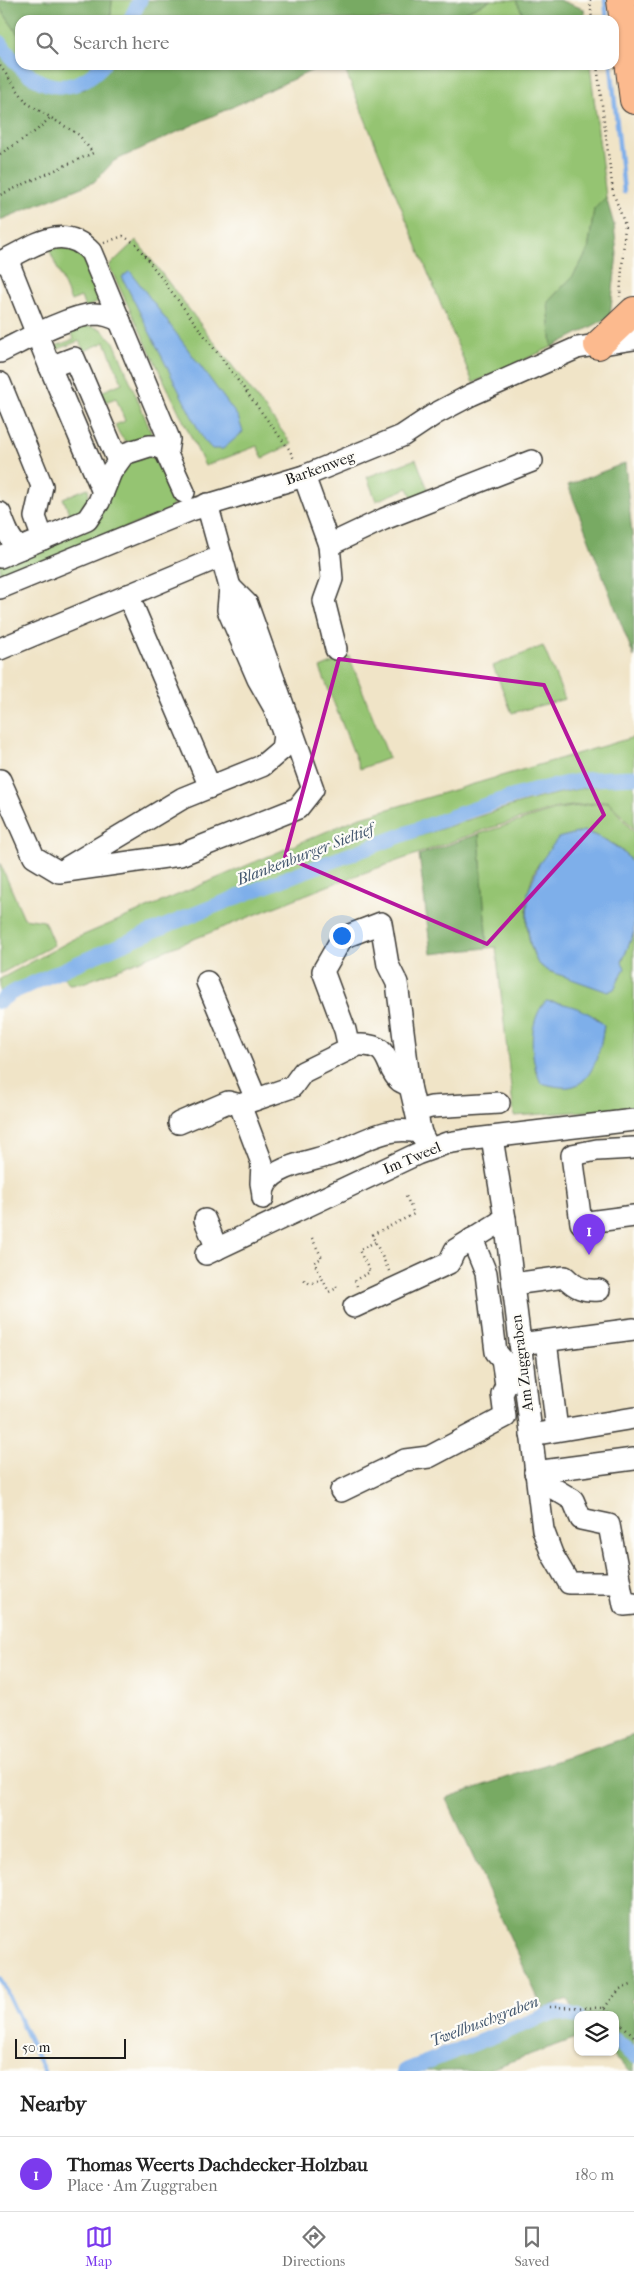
<!DOCTYPE html>
<meta charset="utf-8">
<style>
:root{--surface:#fff;--page:#f6f6f6;--text:#222;--muted:#767676;--line:#e0e0e0;--accent:#7c3aed}
body{margin:0;font-family:"IM FELL French Canon",serif;background:var(--page);color:var(--text)}
.controls{position:absolute;right:15px;bottom:15px;display:grid;overflow:hidden;border-radius:10px;box-shadow:0 1px 4px #0004}
.controls button{width:45px;height:45px;display:grid;place-items:center;padding:0;border:0;border-bottom:1px solid var(--line);background:var(--surface);color:var(--text);font:25px sans-serif}
.scale{position:absolute;left:15px;bottom:12px;width:111px;box-sizing:border-box;padding-left:5px;border:2px solid #1c1c1c;border-top:0;font-size:14px;line-height:18px;white-space:nowrap;color:#1c1c1c;-webkit-text-stroke:4px #fdfcf7;paint-order:stroke}
.you{position:absolute;left:341px;top:935px;width:18px;height:18px;margin:-12px;border:4px solid #fff;border-radius:50%;background:#1a73e8;box-shadow:0 0 0 8px #1a73e833}
.badge{display:grid;place-items:center;width:32px;height:32px;border-radius:50%;background:var(--accent);color:#fff;font-size:16px;font-weight:700}
.pin{position:absolute;translate:-50% -41px;filter:drop-shadow(0 1px 2px #0008)}
.pin::after{content:'';position:absolute;top:26px;width:18px;height:15px;background:inherit;clip-path:polygon(0 0,100% 0,50% 100%)}
.list{margin:0;padding:0;list-style:none}
h2{display:flex;justify-content:space-between;align-items:center;height:65px;margin:0;padding:0 20px;font-size:21px}
h2 small{font-size:16px;font-weight:400;color:var(--muted)}
.list li{display:grid;grid-template-columns:32px 1fr auto;gap:15px;align-items:center;box-sizing:border-box;height:75px;padding:0 20px;border-top:1px solid var(--line)}
.list b{display:block;font-size:19px;white-space:nowrap}
.list p{margin:0;font-size:16px;white-space:nowrap;color:var(--muted)}
.list em{font-size:16px;font-style:normal;color:var(--muted)}
.icon{flex:none;width:28px;height:28px;fill:none;stroke:currentColor;stroke-width:2;stroke-linecap:round;stroke-linejoin:round}
.map{position:relative;flex:none;width:634px;height:2071px;overflow:hidden}
.search{position:absolute;background:var(--surface);box-shadow:0 1px 4px #0004;left:15px;right:15px;top:15px;height:55px;display:flex;align-items:center;gap:12px;box-sizing:border-box;padding:0 18px;border-radius:15px;color:var(--muted);font-size:19px}
.sheet{height:140px;background:var(--surface)}
nav{display:flex;justify-content:space-around;align-items:center;box-sizing:border-box;height:70px;border-top:1px solid var(--line);background:var(--surface);font-size:14px;color:var(--muted)}
nav a{display:grid;justify-items:center;gap:2px}
nav .on{color:var(--accent)}
.map>svg:first-child{display:block}
.green{fill:#95c472;stroke:#587047;fill-rule:evenodd}
.forest{fill:#78aa64;stroke:#4a6340}
.water{fill:#7eafea;stroke:#4d6683}
.lines{fill:none;stroke-linecap:round;stroke-linejoin:round}
.stream{stroke:#7eafea;stroke-width:4.5}
.canal{stroke:#7eafea;stroke-width:15}
.minor-casing{stroke:#3c3a36;stroke-width:24}
.major-casing{stroke:#3c3a36;stroke-width:30}
.path{stroke:#3c3a36;stroke-width:2.5;stroke-dasharray:1 4;stroke-linecap:butt}
.minor{stroke:#fff;stroke-width:21}
.major{stroke:#fcba8e;stroke-width:28}
.marked{fill:none;stroke:#b5179e;stroke-width:4;stroke-linejoin:round}
.labels{text-anchor:middle;dominant-baseline:central;stroke-width:4.5;stroke-linejoin:round;paint-order:stroke}
.street-label{font-size:15px;fill:#1c1c1c;stroke:#fdfcf7}
.water-label{font-size:16px;font-style:italic;fill:#43576e;stroke:#fdfcf7}
</style>
<div class="map">
<svg width="634" height="2071" viewBox="0 0 634 2071">
<rect width="100%" height="100%" fill="#fdfcf7"/>
<filter id="ink" filterUnits="userSpaceOnUse"><feTurbulence type="fractalNoise" baseFrequency=".02" numOctaves="2"/><feDisplacementMap in="SourceGraphic" scale="10" xChannelSelector="R" yChannelSelector="G"/><feConvolveMatrix kernelMatrix="1 2 1 2 8 2 1 2 1" color-interpolation-filters="sRGB"/></filter>
<filter id="wash" filterUnits="userSpaceOnUse"><feTurbulence type="fractalNoise" baseFrequency=".0096" numOctaves="4" result="noise"/><feDisplacementMap in="SourceGraphic" scale="20" xChannelSelector="R" yChannelSelector="G"/><feGaussianBlur stdDeviation="1.12" result="paint"/><feColorMatrix in="noise" values="0 0 0 0 0 0 0 0 0 0 0 0 0 0 0 0 0 1.4 0 .05"/><feComposite in="paint" operator="in"/></filter>
<g filter="url(#wash)">
<rect width="100%" height="100%" fill="#f0e4c7"/>
<g class="green">
<polygon points="112,0 146,0 136,20 108,20 111,15"/>
<polygon points="491,0 516,0 526,20 446,20"/>
<polygon points="0,8 20,37 20,65 109,65 85,89 59,93 35,86 0,51"/>
<polygon points="343,65 590,65 606,197 594,209 588,251 573,276 548,302 552,347 473,383"/>
<polygon points="136,240 292,444 263,458 257,446 205,466 109,266"/>
<polygon points="56,243 84,256 100,301 85,308 81,297 71,301 47,244"/>
<path d="M85,325L101,329L114,342L151,432L150,435C130,444 125,448 115,425L125,421L116,398L105,402L101,392L122,383L105,342L84,351L79,341L51,352L53,347L74,339L69,328Z"/>
<polygon points="148,456 154,458 160,472 162,472 165,478 169,476 177,499 169,510 0,580 0,562 88,526 123,464"/>
<polygon points="416,459 429,492 413,499 408,488 376,501 367,477"/>
<polygon points="88,488 90,503 73,523 63,498"/>
<polygon points="543,646 565,699 512,713 493,666"/>
<polygon points="349,656 389,758 360,769 320,668"/>
<polygon points="634,737 634,773 584,776 504,796 340,853 194,910 11,987 0,995 0,979 72,940 358,818"/>
<path d="M634,783V829L608,801L557,808L487,829L330,885L83,983L69,984L62,975C190,922 318,868 450,826C510,806 570,785 634,783Z"/>
<path d="M608,802L634,832V869C628,848 603,838 584,831C575,838 543,857 538,865C523,889 523,937 537,961C542,970 557,975 567,976C576,977 610,966 622,962L634,932V1108L514,1116L496,947L487,948L479,834L558,809ZM595,1016L604,1025L601,1042L590,1072L536,1073L532,1047Z"/>
<polygon points="0,863 24,918 44,921 54,945 0,974"/>
</g>
<g class="forest">
<polygon points="0,0 112,0 111,15 108,20 20,20 20,37 0,8"/>
<polygon points="146,0 491,0 446,20 136,20"/>
<polygon points="516,0 559,0 584,9 585,20 526,20"/>
<polygon points="0,51 35,86 59,93 85,89 109,65 324,65 114,161 94,182 0,220"/>
<polygon points="606,197 614,225 617,254 610,317 552,347 548,302 573,276 588,251 594,209"/>
<polygon points="625,463 634,554 634,657 568,485"/>
<polygon points="479,834 487,948 431,954 419,855"/>
<polygon points="634,1735 634,1997 631,2001 634,2004 634,2071 629,2071 608,2052 615,2052 615,2015 578,2015 578,2037 485,2071 416,2071 541,2022 575,2013 567,1999 543,2009 446,1798"/>
</g>
<g class="water">
<polygon points="130,271 238,417 243,432 223,449 212,449 203,439 122,277"/>
<path d="M584,831C602,838 628,849 634,869V932L622,962L625,968L614,989L608,992L546,970L537,962L530,944L527,922L528,892L539,864L558,838Z"/>
<path d="M546,1001C567,1003 589,1010 604,1025C601,1045 595,1084 569,1087C560,1088 549,1085 541,1083C530,1060 527,1021 546,1001Z"/>
</g>
<g class="lines">
<g class="stream">
<polyline points="605,0 607,20"/>
<polyline points="611,65 624,192"/>
<polyline points="0,1978 44,2071"/>
</g>
<g class="canal">
<polyline points="130,20 140,0"/>
<path d="M0,42C26,82 64,106 103,65"/>
<path d="M0,1001L11,993C127,940 245,892 365,849C436,823 509,792 585,780C601,778 618,778 634,777"/>
<polyline points="615,2040 634,2056"/>
<polyline points="404,2071 555,2012 578,2017"/>
</g>
</g>
</g>
<g filter="url(#ink)">
<g class="lines">
<g class="minor-casing">
<g id="minor">
<polyline points="7,259 50,367"/>
<path d="M0,262C31,249 61,220 91,252L169,439L167,452"/>
<path d="M0,352C25,340 68,316 94,314C103,314 113,317 120,321"/>
<polyline points="0,383 42,486 35,517 43,539"/>
<polyline points="304,476 329,545 384,519 532,461"/>
<polyline points="103,492 50,367 74,358 118,461"/>
<path d="M0,513C5,525 9,542 21,548"/>
<polyline points="329,545 332,579 324,601 336,649"/>
<polyline points="0,557 87,520 99,502 111,472 124,454 149,446 155,446 165,450 184,492"/>
<polyline points="0,588 191,510 304,476 402,436 435,414 471,395 577,348 634,339"/>
<polyline points="128,595 210,787"/>
<polyline points="0,649 222,556"/>
<polyline points="0,780 34,857 59,872 180,855 298,808 313,789 247,604 230,587"/>
<polyline points="68,867 183,798 262,766 282,749 284,735 274,707 258,679 228,610 230,587 207,504"/>
<polyline points="207,982 256,1099"/>
<polyline points="349,1048 345,1030 323,971 342,938 381,923 388,965 397,983 410,1086 421,1133 429,1149"/>
<polyline points="417,1111 431,1107 499,1103"/>
<polyline points="179,1123 228,1102 240,1105"/>
<polyline points="492,1138 505,1219 543,1530 552,1554 569,1583 620,1583"/>
<polyline points="634,1148 597,1150 572,1155 581,1223 634,1216"/>
<path d="M263,1194L261,1183L262,1163L240,1105L292,1087L303,1072L358,1045C393,1043 384,1068 400,1081C403,1083 407,1084 410,1086"/>
<path d="M263,1198C260,1167 310,1162 330,1155C361,1144 387,1123 421,1133"/>
<polyline points="205,1220 217,1249"/>
<polyline points="206,1254 417,1154 447,1143 466,1140 634,1120"/>
<path d="M513,1284L565,1277C576,1288 583,1291 599,1290"/>
<polyline points="354,1307 449,1263 455,1250 505,1219"/>
<polyline points="546,1341 557,1430"/>
<polyline points="520,1344 634,1329"/>
<polyline points="531,1435 634,1418"/>
<polyline points="535,1472 553,1488 573,1500 581,1519 609,1525 624,1605 634,1604"/>
<polyline points="535,1472 634,1459"/>
<polyline points="341,1491 405,1460 429,1457 505,1417 502,1394 506,1385 502,1359 496,1352 486,1273 472,1239"/>
</g>
</g>
<g class="major-casing">
<g id="major">
<polyline points="621,0 634,100"/>
<polyline points="598,345 634,311"/>
</g>
</g>
<g class="path">
<polyline points="590,0 592,20"/>
<polyline points="597,65 613,192 625,225 620,297"/>
<polyline points="0,66 27,103 79,135 93,153 0,195"/>
<polyline points="0,154 36,131 51,117"/>
<polyline points="104,243 123,236 136,244 289,449 295,461"/>
<polyline points="312,1238 322,1258 314,1262 329,1292 337,1288 336,1286"/>
<polyline points="389,1271 372,1235 414,1214 405,1194"/>
<polyline points="304,1280 310,1284 322,1279"/>
<polyline points="357,1286 355,1280 370,1272 359,1250 375,1242"/>
<polyline points="550,2007 604,2008 612,2015"/>
<polyline points="604,2008 620,1989 634,1984"/>
<polyline points="615,2018 634,2036"/>
</g>
<use href="#minor" class="minor"/>
<use href="#major" class="major"/>
</g>
</g>
<path class="marked" d="M339,659L544,685L604,815L487,944L285,857Z"/>
<g class="labels">
<g class="street-label">
<text transform="translate(320 468) rotate(-20)">Barkenweg</text>
<text transform="translate(412 1158) rotate(-23)">Im Tweel</text>
<text transform="translate(522 1363) rotate(-97)">Am Zuggraben</text>
</g>
<g class="water-label">
<text transform="translate(305 854) rotate(-21)">Blankenburger Sieltief</text>
<text transform="translate(484 2021) rotate(-21)">Twellbuschgraben</text>
</g>
</g>
</svg>
<div class="controls">
<button><svg class="icon" aria-label="layers" viewBox="0 0 24 24"><path d="M12 4l9 5-9 5-9-5zM3 14l9 5 9-5"/></svg></button>
</div>
<div class="scale">50 m</div>
<div class="you"></div>
<div class="pin badge" style="left:589px;top:1255px">1</div>
<div class="search"><svg class="icon" aria-label="search" viewBox="0 0 24 24"><circle cx="10" cy="10" r="6"/><path d="M15 15l6 6"/></svg>Search here</div>
</div>
<section class="sheet">
<h2>Nearby<small></small></h2>
<ul class="list">
<li><span class="badge">1</span><div><b>Thomas Weerts Dachdecker-Holzbau</b><p>Place · Am Zuggraben</p></div><em>180 m</em></li>
</ul>
</section>
<nav>
<a class="on"><svg class="icon" aria-label="map" viewBox="0 0 24 24"><path d="M3 6l6-2 6 2 6-2v14l-6 2-6-2-6 2zM9 4v14M15 6v14"/></svg>Map</a>
<a><svg class="icon" aria-label="directions" viewBox="0 0 24 24"><path d="M12 3l9 9-9 9-9-9zM9 14v-3h6M13 9l2 2-2 2"/></svg>Directions</a>
<a><svg class="icon" aria-label="saved" viewBox="0 0 24 24"><path d="M7 4h10v16l-5-4-5 4z"/></svg>Saved</a>
</nav>
